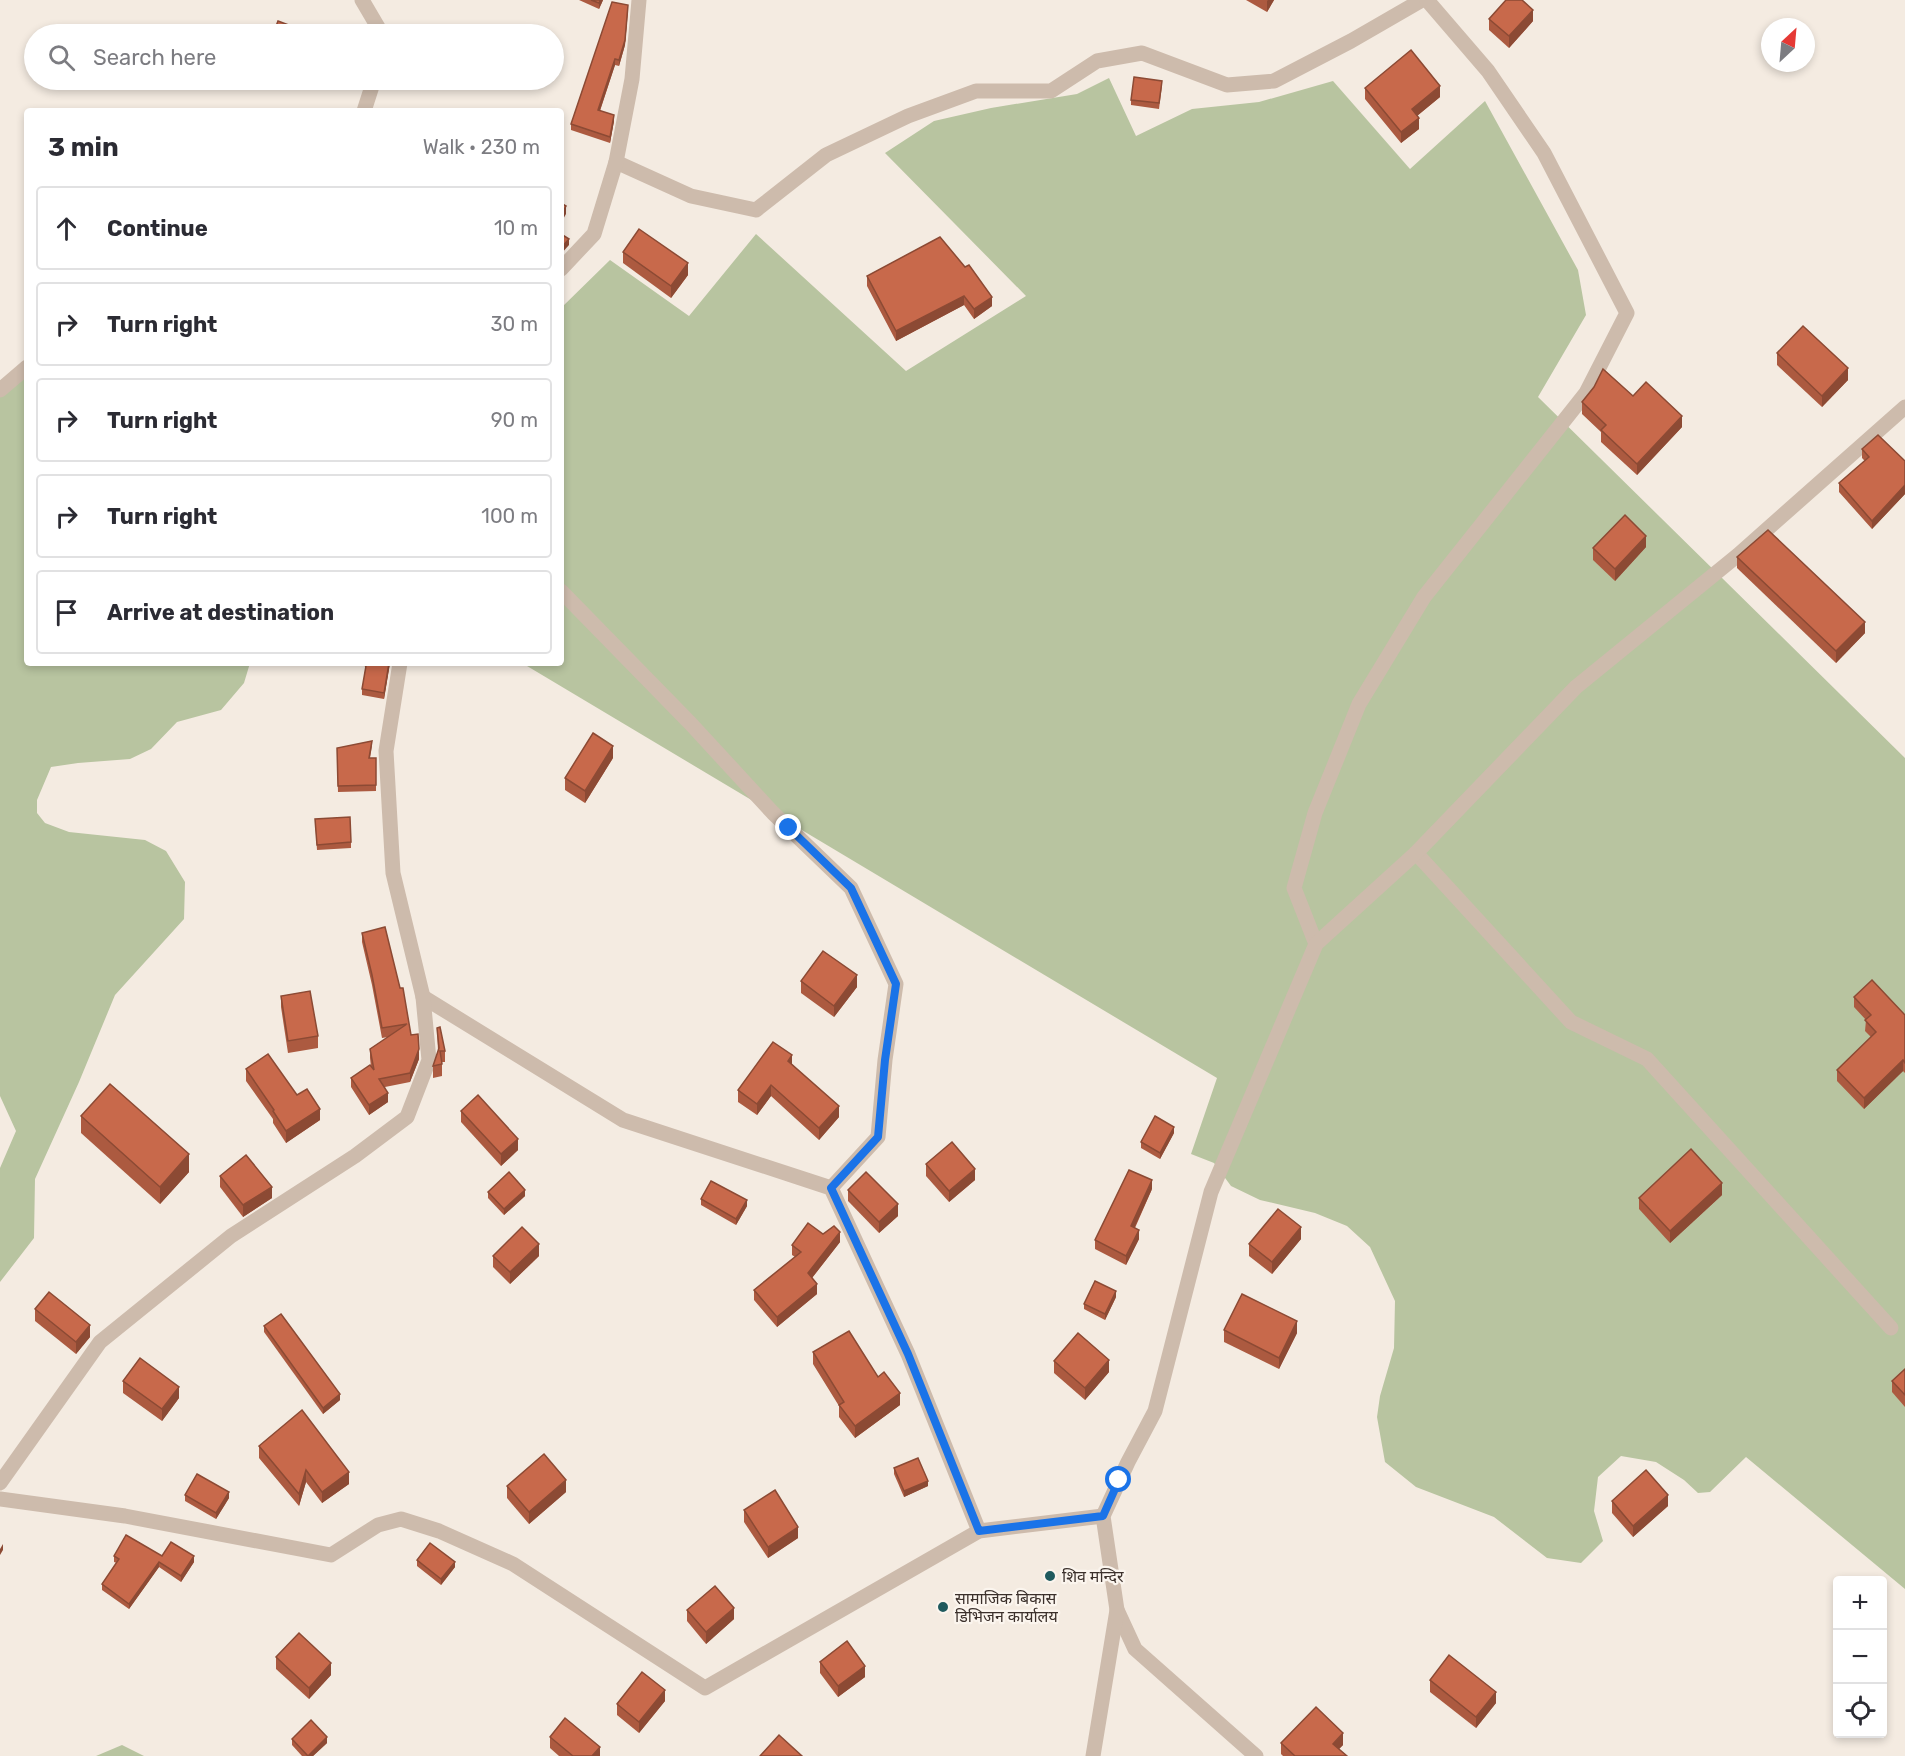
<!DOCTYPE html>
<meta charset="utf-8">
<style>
:root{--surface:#fff;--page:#f7f7f7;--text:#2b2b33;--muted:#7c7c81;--line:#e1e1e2}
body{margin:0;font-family:Rubik,"Noto Sans Devanagari",sans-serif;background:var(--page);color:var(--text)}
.controls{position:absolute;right:18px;bottom:18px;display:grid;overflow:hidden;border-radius:6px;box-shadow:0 3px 9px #0003}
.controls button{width:54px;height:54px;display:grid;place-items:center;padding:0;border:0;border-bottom:2px solid var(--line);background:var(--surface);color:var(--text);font:30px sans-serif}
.compass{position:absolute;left:1761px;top:18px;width:54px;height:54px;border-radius:50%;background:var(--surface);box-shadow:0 3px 9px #0003;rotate:26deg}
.stop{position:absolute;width:18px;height:18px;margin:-14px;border:4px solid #1a73e8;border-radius:50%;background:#fff}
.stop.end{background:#1a73e8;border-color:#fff;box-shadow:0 2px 6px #0008}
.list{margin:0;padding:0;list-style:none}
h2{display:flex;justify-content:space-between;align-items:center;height:78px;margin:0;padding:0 24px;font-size:26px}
h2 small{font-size:20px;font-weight:400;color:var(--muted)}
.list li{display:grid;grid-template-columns:39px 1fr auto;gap:18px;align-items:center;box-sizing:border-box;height:84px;margin:0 12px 12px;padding:0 12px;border:2px solid var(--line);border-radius:6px}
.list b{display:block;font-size:22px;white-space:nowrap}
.list em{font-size:20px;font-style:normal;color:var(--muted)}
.icon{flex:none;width:33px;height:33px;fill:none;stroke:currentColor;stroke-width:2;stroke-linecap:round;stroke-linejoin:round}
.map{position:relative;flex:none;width:1905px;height:1756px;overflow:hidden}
.search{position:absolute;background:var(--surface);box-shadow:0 3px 9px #0003;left:24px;top:24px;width:540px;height:66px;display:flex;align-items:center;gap:15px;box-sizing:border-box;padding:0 21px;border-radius:33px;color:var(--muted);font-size:22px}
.panel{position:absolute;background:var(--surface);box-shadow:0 3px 9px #0003;left:24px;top:108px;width:540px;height:558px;border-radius:6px}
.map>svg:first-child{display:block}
.green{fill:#b8c4a0}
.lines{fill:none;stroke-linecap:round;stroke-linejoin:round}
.street{stroke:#cdbbac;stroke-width:15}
.wall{fill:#ac5a40}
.shaded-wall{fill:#8c4a34}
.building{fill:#c8694b;stroke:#8c4a34;stroke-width:1.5}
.route{stroke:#1a73e8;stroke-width:8}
.poi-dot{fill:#1f5a5e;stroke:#fbf5ee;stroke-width:2}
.labels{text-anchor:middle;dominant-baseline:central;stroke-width:4.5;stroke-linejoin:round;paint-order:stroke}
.poi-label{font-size:16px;fill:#3b302b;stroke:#fbf5ee;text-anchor:start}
</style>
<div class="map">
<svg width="1905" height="1756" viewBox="0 0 1905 1756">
<rect width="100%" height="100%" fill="#f4ebe1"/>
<g class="green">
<polygon points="1109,78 1136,136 1192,109 1259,102 1333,81 1410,169 1485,101 1578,270 1586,315 1538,397 1905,758 1905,1589 1746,1457 1710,1492 1698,1493 1684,1480 1656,1462 1621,1456 1598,1477 1594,1511 1603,1541 1581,1563 1547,1558 1494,1517 1416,1487 1385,1462 1377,1417 1380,1396 1394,1348 1395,1301 1370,1247 1347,1226 1315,1213 1260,1200 1231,1186 1214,1163 1191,1154 1217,1078 522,663 561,663 561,308 610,260 689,316 756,234 906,371 1026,296 885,153 934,121 991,108 1077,94"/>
<polygon points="27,362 27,663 250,663 244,683 221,710 177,722 151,749 130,759 78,763 51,767 37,800 37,813 45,823 69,832 145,840 166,851 185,882 184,919 115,995 79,1082 35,1179 34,1238 0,1282 0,1168 16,1131 0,1096 0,381"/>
<polygon points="122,1745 144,1756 96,1756"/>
</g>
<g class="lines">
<g class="street">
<polyline points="362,0 382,34"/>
<polyline points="364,111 374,80"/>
<polyline points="616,162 691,196 756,210 826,155 908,116 976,91 1051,91 1097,61 1142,53 1227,85 1274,81 1351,41 1422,0"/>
<polyline points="561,269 594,234 616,162 632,79 639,0"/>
<polyline points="0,390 27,367"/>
<polyline points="561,591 691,724 773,813 851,888 896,984 885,1060 878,1137 831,1188"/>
<polyline points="1416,853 1571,1022 1647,1059 1891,1328"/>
<polyline points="1316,944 1294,888 1315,813 1359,704 1424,597 1586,393 1627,313 1544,153 1488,71 1427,0"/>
<polyline points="423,997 623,1120 831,1188 908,1354 979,1531"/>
<polyline points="0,1483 100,1342 231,1236 355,1156 407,1117 429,1060 423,997 393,873 386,751 400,663"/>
<polyline points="0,1499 125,1516 331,1555 378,1525 401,1519 439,1531 513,1564 705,1688 979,1531 1103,1516"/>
<polyline points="1117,1610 1135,1649 1256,1756"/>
<polyline points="1093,1756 1117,1610 1103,1516 1128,1462 1155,1411 1211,1192 1316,944 1416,853 1576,687 1738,555 1905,407"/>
</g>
</g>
<g class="wall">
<polygon points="579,0 603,0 599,9"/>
<polygon points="1246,0 1274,0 1267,12"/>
<polygon points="628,11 625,45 619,66 615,65 600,111 614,121 610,143 571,130 571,124"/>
<polygon points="1489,19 1533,21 1509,48 1489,30"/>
<polygon points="1162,86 1159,109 1131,105 1131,100"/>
<polygon points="1365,88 1440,97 1417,116 1419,129 1401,143 1365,99"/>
<polygon points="940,237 992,306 974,319 964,305 896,341 867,286 867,276"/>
<polygon points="623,252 688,275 671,298 623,263"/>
<polygon points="1777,353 1848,380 1822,407 1777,365"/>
<polygon points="1633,396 1682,427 1637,475 1601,442 1601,432 1582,414 1582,402"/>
<polygon points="1862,449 1905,461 1905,494 1872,529 1839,492 1839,483 1865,461 1862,458"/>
<polygon points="1646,547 1615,581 1593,560 1593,548"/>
<polygon points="1737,557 1865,633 1836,663 1737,568"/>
<polygon points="365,663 390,663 384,699 362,695 362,689 365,671"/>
<polygon points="372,746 370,758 376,758 376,791 338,792 337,748"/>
<polygon points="613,758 585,803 565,790 565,778"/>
<polygon points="315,819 351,842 351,848 317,850"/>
<polygon points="362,933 411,1035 419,1059 410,1082 385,1087 388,1102 369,1115 351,1087 351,1078 371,1067 370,1058 370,1049 388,1037 382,1038 372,985 362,942"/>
<polygon points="801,981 857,987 834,1017 801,993"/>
<polygon points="281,996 318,1036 318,1048 288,1053 281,1007"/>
<polygon points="1854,997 1905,1015 1905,1073 1903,1071 1864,1109 1837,1081 1837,1070 1871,1037 1865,1031 1866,1020 1854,1007"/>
<polygon points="437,1028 445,1051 445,1062 442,1062 442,1076 433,1078 433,1066 438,1051"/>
<polygon points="792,1064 839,1117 819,1140 771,1096 757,1115 738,1102 738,1090"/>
<polygon points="246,1069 297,1095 320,1120 286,1143 273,1123 273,1119 246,1081"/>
<polygon points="461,1111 518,1150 501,1166 461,1122"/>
<polygon points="81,1116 189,1172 160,1204 81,1133"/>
<polygon points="1174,1133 1160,1159 1141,1148 1141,1142"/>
<polygon points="926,1164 975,1180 949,1202 926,1176"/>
<polygon points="220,1176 272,1198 243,1217 220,1187"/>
<polygon points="1152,1189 1135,1228 1139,1239 1126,1265 1095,1249 1095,1240"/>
<polygon points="848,1190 898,1216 879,1233 848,1201"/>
<polygon points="488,1192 525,1196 504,1215 488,1198"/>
<polygon points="1722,1195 1670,1243 1639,1209 1639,1198"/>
<polygon points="701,1199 747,1206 736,1225 701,1205"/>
<polygon points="823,1234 840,1242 812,1278 817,1294 777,1327 754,1300 754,1290 795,1257 792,1255 792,1245"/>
<polygon points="1301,1239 1272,1274 1249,1256 1249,1244"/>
<polygon points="493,1256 539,1256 510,1284 493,1267"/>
<polygon points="1116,1297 1105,1320 1084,1309 1084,1304"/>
<polygon points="35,1309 90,1337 76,1354 35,1321"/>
<polygon points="264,1326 340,1400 323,1414 264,1332"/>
<polygon points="1224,1330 1297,1333 1279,1369 1224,1342"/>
<polygon points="813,1352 878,1377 900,1405 855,1438 839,1417 839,1406 813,1364"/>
<polygon points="1054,1361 1109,1372 1085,1400 1054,1373"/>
<polygon points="1905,1369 1905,1407 1892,1392 1892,1381"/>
<polygon points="123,1381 179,1398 162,1421 123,1393"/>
<polygon points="259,1446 349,1484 322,1503 306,1482 299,1506 259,1458"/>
<polygon points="894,1468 928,1486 904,1497 894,1474"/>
<polygon points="507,1486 566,1492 529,1524 507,1498"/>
<polygon points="185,1495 229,1498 216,1519 185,1501"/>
<polygon points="1612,1501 1668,1506 1633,1537 1612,1513"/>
<polygon points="744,1510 798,1538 768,1558 744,1522"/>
<polygon points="114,1556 162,1556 194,1562 181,1582 159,1567 129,1609 102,1590 102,1584 117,1563 114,1562"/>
<polygon points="417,1560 455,1567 441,1585 417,1566"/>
<polygon points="687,1610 734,1619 706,1644 687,1621"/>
<polygon points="276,1657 331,1675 309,1699 276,1669"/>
<polygon points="820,1662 865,1677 838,1697 820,1673"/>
<polygon points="1430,1680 1496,1703 1476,1728 1430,1692"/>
<polygon points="665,1701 639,1733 617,1715 617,1704"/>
<polygon points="550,1737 600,1756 559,1756 550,1748"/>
<polygon points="292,1739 327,1743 313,1756 302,1756 292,1745"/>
<polygon points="1281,1743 1343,1745 1339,1749 1347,1756 1283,1756 1281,1754"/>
</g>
<g class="shaded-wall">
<polygon points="600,0 603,0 599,9 599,3"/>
<polygon points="1268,0 1274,0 1267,12 1267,1"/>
<polygon points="628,5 625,45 619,66 619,60"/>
<polygon points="1533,10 1533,21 1509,48 1509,36"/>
<polygon points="615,59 615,65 598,116 598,110"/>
<polygon points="1440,86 1440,97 1412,120 1412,109"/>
<polygon points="614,115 614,121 610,143 610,137"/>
<polygon points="1419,118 1419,129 1401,143 1401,132"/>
<polygon points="566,206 566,214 561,223 561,215"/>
<polygon points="569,239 569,245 561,254 561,248"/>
<polygon points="688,263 688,275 671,298 671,286"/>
<polygon points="964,296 964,305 896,341 896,331"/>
<polygon points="992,297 992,306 974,319 974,309"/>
<polygon points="1848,368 1848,380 1822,407 1822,396"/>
<polygon points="1682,416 1682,427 1637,475 1637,464"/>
<polygon points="1905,485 1905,494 1872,529 1872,521"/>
<polygon points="1646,536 1646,547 1615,581 1615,569"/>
<polygon points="1865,622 1865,633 1836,663 1836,651"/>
<polygon points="389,663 390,663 384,699 384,693"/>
<polygon points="613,746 613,758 585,803 585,791"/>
<polygon points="857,975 857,987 834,1017 834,1006"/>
<polygon points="419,1049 419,1059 410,1082 410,1073"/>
<polygon points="792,1055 792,1067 788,1061"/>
<polygon points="1903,1060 1903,1071 1864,1109 1864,1098"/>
<polygon points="771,1085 771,1096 757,1115 757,1104"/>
<polygon points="388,1093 388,1102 369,1115 369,1105"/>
<polygon points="839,1106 839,1117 819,1140 819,1128"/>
<polygon points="320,1109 320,1120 286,1143 286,1131"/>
<polygon points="1174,1127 1174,1133 1160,1159 1160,1153"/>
<polygon points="518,1139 518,1150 501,1166 501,1154"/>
<polygon points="189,1154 189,1172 160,1204 160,1187"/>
<polygon points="975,1169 975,1180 949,1202 949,1191"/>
<polygon points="1152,1180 1152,1189 1131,1235 1131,1226"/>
<polygon points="1722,1183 1722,1195 1670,1243 1670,1231"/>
<polygon points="272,1187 272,1198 243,1217 243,1205"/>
<polygon points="525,1190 525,1196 504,1215 504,1209"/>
<polygon points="747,1200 747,1206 736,1225 736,1219"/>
<polygon points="898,1204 898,1216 879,1233 879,1222"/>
<polygon points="1301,1227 1301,1239 1272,1274 1272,1262"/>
<polygon points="1139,1230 1139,1239 1126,1265 1126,1256"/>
<polygon points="840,1232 840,1242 808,1283 808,1273"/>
<polygon points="539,1244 539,1256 510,1284 510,1272"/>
<polygon points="817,1284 817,1294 777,1327 777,1317"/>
<polygon points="1116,1291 1116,1297 1105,1320 1105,1314"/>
<polygon points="1297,1321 1297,1333 1279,1369 1279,1358"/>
<polygon points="90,1325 90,1337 76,1354 76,1342"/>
<polygon points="1109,1360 1109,1372 1085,1400 1085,1388"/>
<polygon points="179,1387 179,1398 162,1421 162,1409"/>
<polygon points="900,1393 900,1405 855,1438 855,1426"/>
<polygon points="340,1394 340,1400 323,1414 323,1408"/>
<polygon points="306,1470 306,1482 299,1506 299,1494"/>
<polygon points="349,1472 349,1484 322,1503 322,1492"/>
<polygon points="566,1480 566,1492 529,1524 529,1512"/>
<polygon points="928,1481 928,1486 904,1497 904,1491"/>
<polygon points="229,1492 229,1498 216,1519 216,1513"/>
<polygon points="1668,1495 1668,1506 1633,1537 1633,1526"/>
<polygon points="798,1527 798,1538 768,1558 768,1547"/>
<polygon points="3,1544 3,1550 0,1555 0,1549"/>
<polygon points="194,1556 194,1562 181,1582 181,1576"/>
<polygon points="159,1562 159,1567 129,1609 129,1604"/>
<polygon points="455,1562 455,1567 441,1585 441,1579"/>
<polygon points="734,1608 734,1619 706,1644 706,1632"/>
<polygon points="331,1663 331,1675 309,1699 309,1688"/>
<polygon points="865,1666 865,1677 838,1697 838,1686"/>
<polygon points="665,1690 665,1701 639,1733 639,1722"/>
<polygon points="1496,1692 1496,1703 1476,1728 1476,1717"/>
<polygon points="1343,1733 1343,1745 1333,1755 1333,1744"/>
<polygon points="327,1737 327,1743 313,1756 308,1756"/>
<polygon points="600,1747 600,1756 592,1756"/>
</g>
<g class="building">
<polygon points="591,0 600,0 599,3"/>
<polygon points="1506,0 1522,0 1533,10 1509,36 1489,19"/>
<polygon points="612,2 628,5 625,40 619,60 615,59 598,110 614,115 610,137 571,124"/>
<polygon points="278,21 299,29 296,34 273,34"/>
<polygon points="1411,50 1440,86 1412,109 1419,118 1401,132 1365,88"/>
<polygon points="1134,77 1162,81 1159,103 1131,100"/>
<polygon points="561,203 566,206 561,215"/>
<polygon points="639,229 688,263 671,286 623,252"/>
<polygon points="561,234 569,239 561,248"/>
<polygon points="940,237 965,267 969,265 992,297 974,309 964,296 896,331 867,276"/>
<polygon points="1803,326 1848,368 1822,396 1777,353"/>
<polygon points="1603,369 1633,396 1646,382 1682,416 1637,464 1601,430 1606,425 1582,402 1594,387"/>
<polygon points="1878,435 1905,461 1905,485 1872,521 1839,483 1869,457 1862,449"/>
<polygon points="1625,515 1646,536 1615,569 1593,548"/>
<polygon points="1768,530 1865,622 1836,651 1737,557"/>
<polygon points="365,663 389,663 384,693 362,689 366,666 364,665"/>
<polygon points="593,733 613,746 585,791 565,778"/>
<polygon points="372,741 369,758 376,758 376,785 338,786 337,748"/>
<polygon points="350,817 351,842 317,845 315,819"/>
<polygon points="385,927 400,988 403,988 411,1035 418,1034 419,1049 410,1073 379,1079 388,1093 369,1105 351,1078 370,1065 374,1070 370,1049 407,1024 382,1028 372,975 362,933"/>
<polygon points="823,951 857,975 834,1006 801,981"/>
<polygon points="1872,980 1905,1015 1905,1063 1903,1060 1864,1098 1837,1070 1876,1032 1865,1020 1871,1015 1854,997"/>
<polygon points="310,991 318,1036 288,1041 281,996"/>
<polygon points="440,1027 445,1051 440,1051 442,1064 433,1066 439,1048 437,1028"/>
<polygon points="773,1042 792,1055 788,1061 839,1106 819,1128 771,1085 757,1104 738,1090"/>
<polygon points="268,1054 297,1095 307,1089 320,1109 286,1131 273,1111 274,1110 246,1069"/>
<polygon points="110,1084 189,1154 160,1187 81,1116"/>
<polygon points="478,1095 518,1139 501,1154 461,1111"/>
<polygon points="1155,1116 1174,1127 1160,1153 1141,1142"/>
<polygon points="952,1142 975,1169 949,1191 926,1164"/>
<polygon points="1691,1149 1722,1183 1670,1231 1639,1198"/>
<polygon points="246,1155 272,1187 243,1205 220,1176"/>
<polygon points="1129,1170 1152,1180 1131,1226 1139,1230 1126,1256 1095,1240"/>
<polygon points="509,1172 525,1190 504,1209 488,1192"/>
<polygon points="866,1172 898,1204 879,1222 848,1190"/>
<polygon points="711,1181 747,1200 736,1219 701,1199"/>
<polygon points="1278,1209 1301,1227 1272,1262 1249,1244"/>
<polygon points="808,1223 823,1234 834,1226 840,1232 808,1273 817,1284 777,1317 754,1290 801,1252 792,1245"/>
<polygon points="522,1227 539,1244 510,1272 493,1256"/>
<polygon points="1095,1281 1116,1291 1105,1314 1084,1304"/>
<polygon points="49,1292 90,1325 76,1342 35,1309"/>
<polygon points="1242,1294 1297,1321 1279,1358 1224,1330"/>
<polygon points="281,1314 340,1394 323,1408 264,1326"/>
<polygon points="849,1331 878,1377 884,1372 900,1393 855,1426 839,1405 844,1402 813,1352"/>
<polygon points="1078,1333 1109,1360 1085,1388 1054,1361"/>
<polygon points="140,1358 179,1387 162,1409 123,1381"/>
<polygon points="1905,1369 1905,1395 1892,1381"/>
<polygon points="302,1410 349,1472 322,1492 306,1470 299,1494 259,1446"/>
<polygon points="544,1454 566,1480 529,1512 507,1486"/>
<polygon points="918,1458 928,1481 904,1491 894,1468"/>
<polygon points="1646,1470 1668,1495 1633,1526 1612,1501"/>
<polygon points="197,1474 229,1492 216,1513 185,1495"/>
<polygon points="775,1490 798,1527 768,1547 744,1510"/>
<polygon points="126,1535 162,1556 171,1542 194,1556 181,1576 159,1562 129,1604 102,1584 119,1559 114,1556"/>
<polygon points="430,1543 455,1562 441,1579 417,1560"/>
<polygon points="715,1586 734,1608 706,1632 687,1610"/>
<polygon points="299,1633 331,1663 309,1688 276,1657"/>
<polygon points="847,1641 865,1666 838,1686 820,1662"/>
<polygon points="1449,1655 1496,1692 1476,1717 1430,1680"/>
<polygon points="642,1672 665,1690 639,1722 617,1704"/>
<polygon points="1316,1707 1343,1733 1333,1744 1347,1756 1295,1756 1281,1743"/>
<polygon points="565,1718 600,1747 592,1756 573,1756 550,1737"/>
<polygon points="311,1720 327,1737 308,1756 292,1739"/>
<polygon points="779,1735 802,1756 760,1756"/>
</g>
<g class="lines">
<polyline class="route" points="789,828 851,888 896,984 885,1060 878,1137 831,1188 908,1354 979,1531 1103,1516 1119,1480"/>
</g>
<g class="poi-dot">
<circle cx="1050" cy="1576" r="6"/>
<circle cx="943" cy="1607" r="6"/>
</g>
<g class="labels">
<g class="poi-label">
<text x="1062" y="1576">शिव मन्दिर</text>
<text x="955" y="1598">सामाजिक बिकास<tspan x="955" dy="18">डिभिजन कार्यालय</tspan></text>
</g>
</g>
</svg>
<div class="controls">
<button>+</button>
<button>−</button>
<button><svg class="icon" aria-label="locate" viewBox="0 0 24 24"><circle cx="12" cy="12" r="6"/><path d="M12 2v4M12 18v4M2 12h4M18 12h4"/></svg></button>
</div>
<svg class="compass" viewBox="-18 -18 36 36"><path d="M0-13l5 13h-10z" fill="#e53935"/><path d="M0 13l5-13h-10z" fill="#7c7c81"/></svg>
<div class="stop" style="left:1119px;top:1480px"></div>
<div class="stop end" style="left:789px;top:828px"></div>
<div class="search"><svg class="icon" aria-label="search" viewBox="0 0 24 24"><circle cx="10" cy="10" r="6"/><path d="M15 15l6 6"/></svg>Search here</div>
<section class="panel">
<h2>3 min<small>Walk · 230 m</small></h2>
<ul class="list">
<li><svg class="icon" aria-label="ahead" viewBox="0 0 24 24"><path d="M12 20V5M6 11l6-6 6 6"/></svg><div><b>Continue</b></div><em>10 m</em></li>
<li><svg class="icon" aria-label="right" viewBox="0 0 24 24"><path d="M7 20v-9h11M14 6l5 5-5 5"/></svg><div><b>Turn right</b></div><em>30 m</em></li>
<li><svg class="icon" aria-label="right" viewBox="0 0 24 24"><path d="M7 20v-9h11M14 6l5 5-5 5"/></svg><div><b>Turn right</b></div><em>90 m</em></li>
<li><svg class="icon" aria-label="right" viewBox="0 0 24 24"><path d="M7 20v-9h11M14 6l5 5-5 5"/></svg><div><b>Turn right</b></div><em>100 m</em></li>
<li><svg class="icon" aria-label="arrive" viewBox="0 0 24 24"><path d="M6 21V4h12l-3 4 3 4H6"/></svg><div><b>Arrive at destination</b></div></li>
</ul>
</section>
</div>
